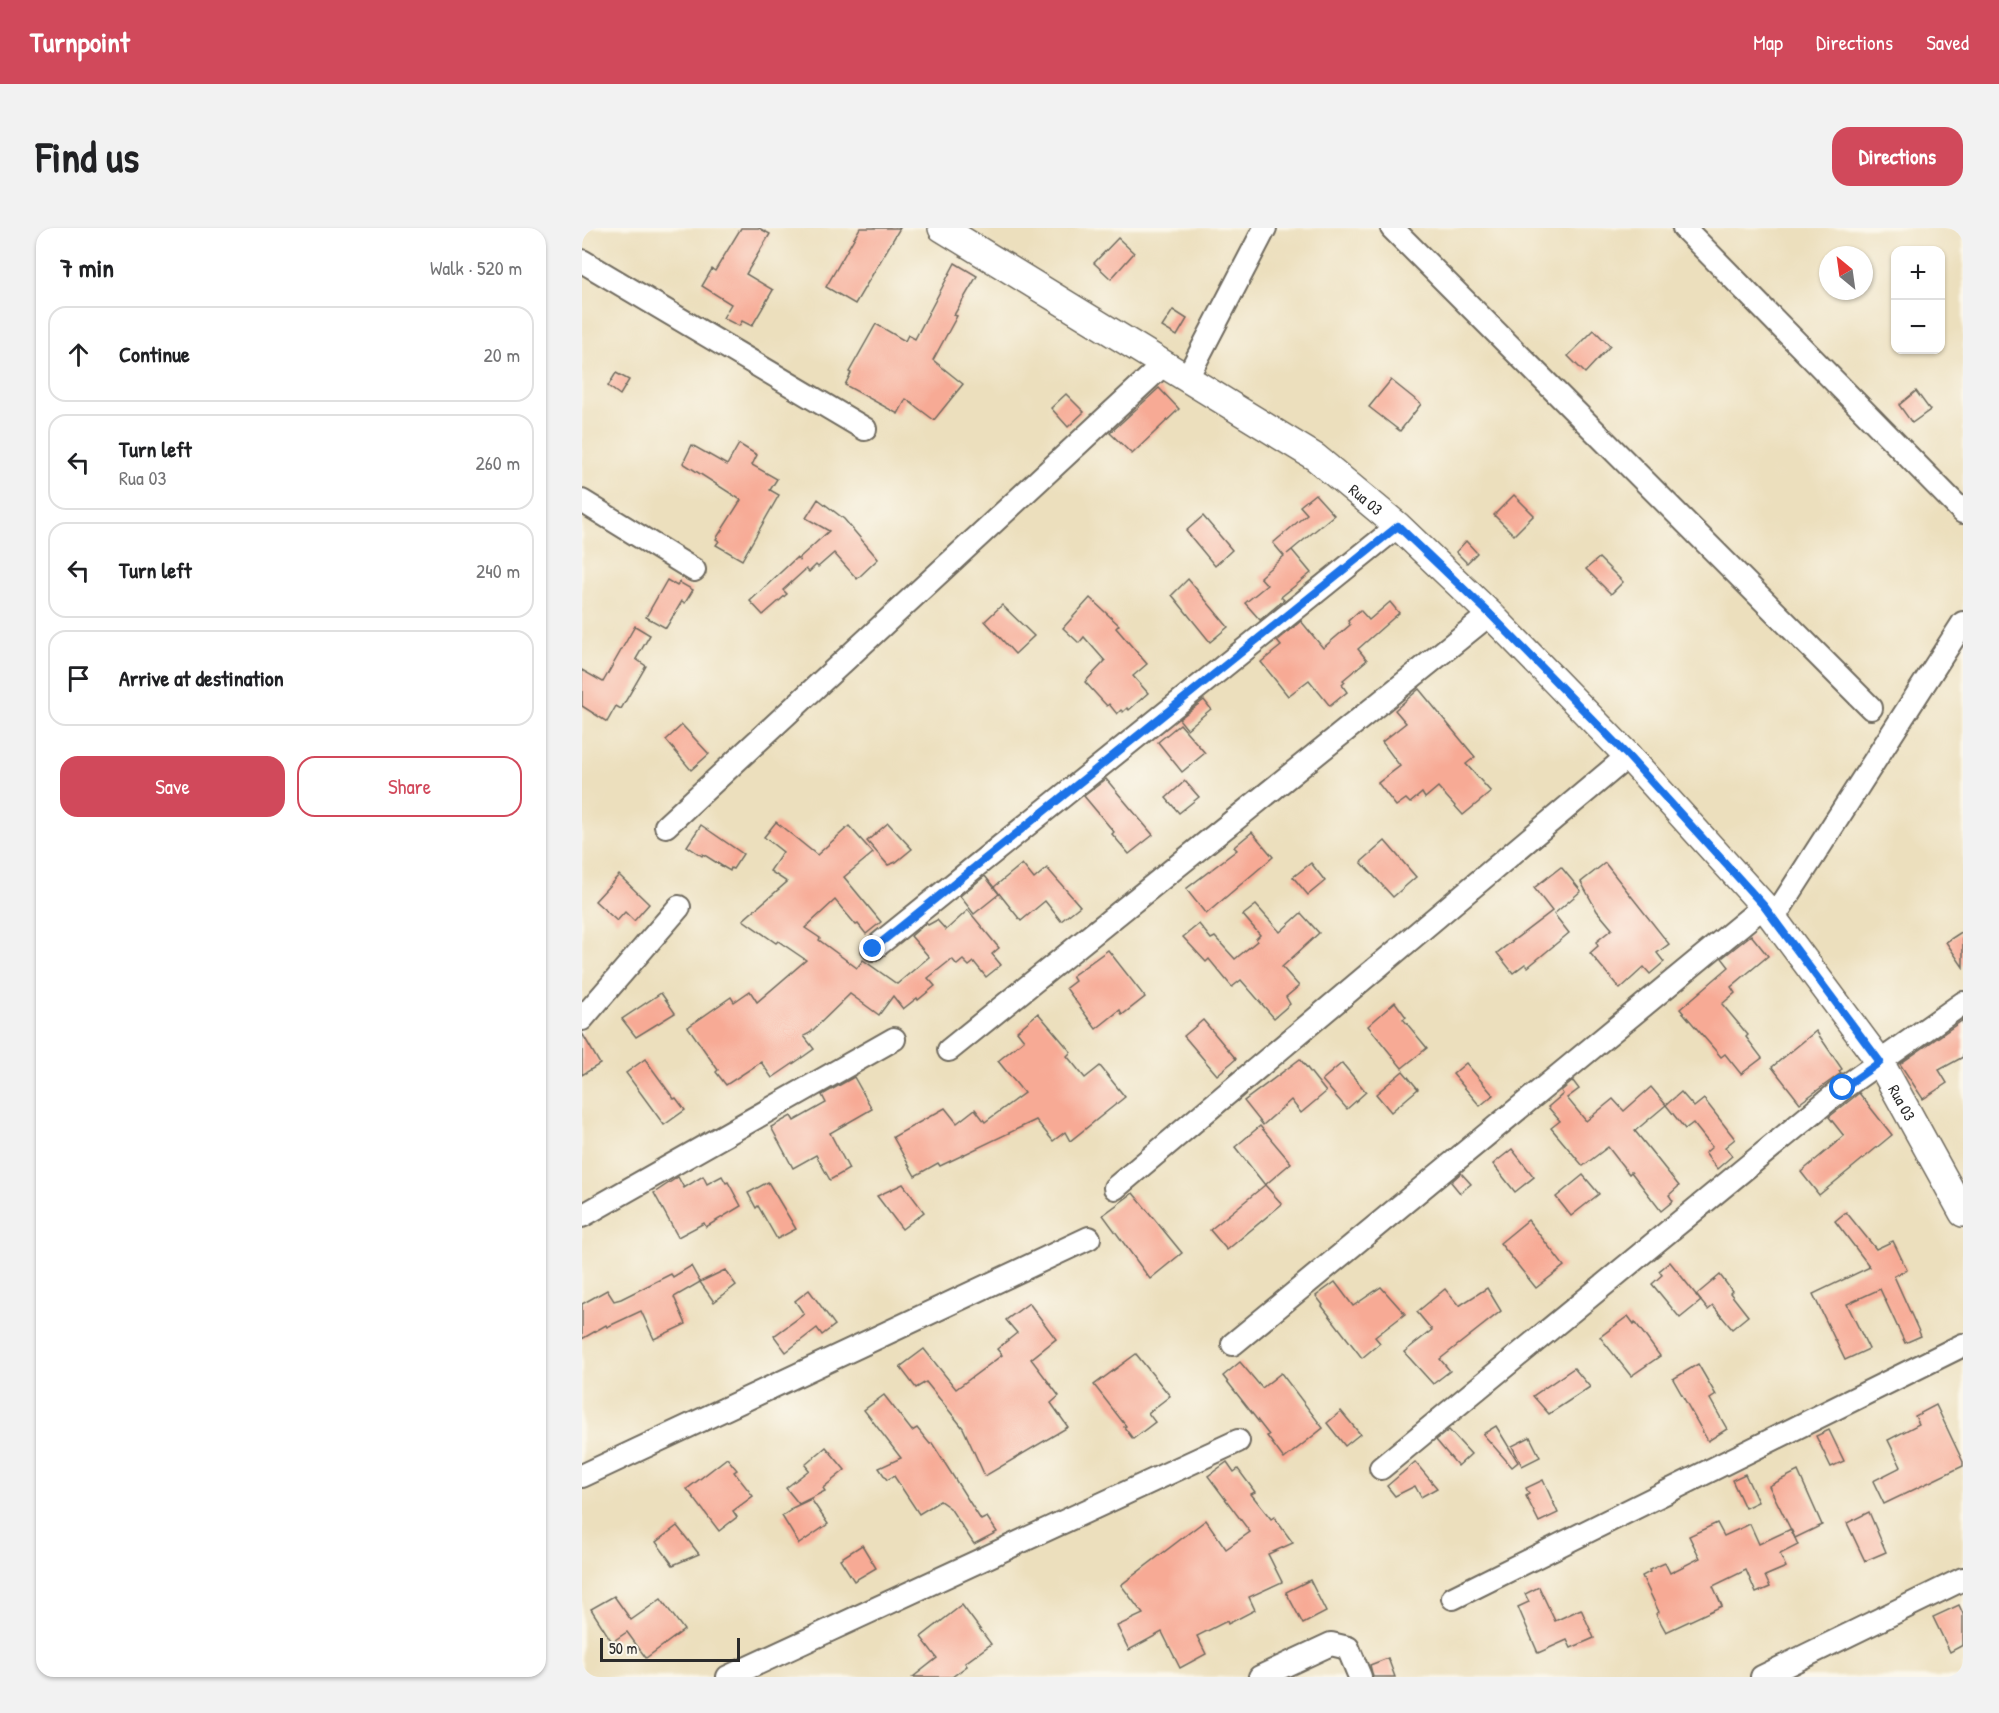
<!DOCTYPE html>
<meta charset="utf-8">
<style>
:root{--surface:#fff;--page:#f2f2f2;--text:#202124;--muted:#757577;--line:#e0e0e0;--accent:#d1495b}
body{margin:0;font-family:"Patrick Hand",sans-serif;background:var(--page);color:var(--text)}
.controls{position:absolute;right:18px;top:18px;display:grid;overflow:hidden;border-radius:12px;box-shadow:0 2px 4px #0004}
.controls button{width:54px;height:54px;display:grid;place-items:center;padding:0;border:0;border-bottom:2px solid var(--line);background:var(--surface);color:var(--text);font:30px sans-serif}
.compass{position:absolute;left:1237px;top:18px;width:54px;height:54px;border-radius:50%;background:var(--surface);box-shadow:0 2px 4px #0004;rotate:331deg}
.scale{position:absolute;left:18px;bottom:15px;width:140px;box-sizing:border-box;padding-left:6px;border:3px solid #2b2b2b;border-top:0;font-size:16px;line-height:21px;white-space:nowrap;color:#2b2b2b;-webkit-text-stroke:4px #fbf7ec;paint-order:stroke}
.stop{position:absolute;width:18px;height:18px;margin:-14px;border:4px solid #1a73e8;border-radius:50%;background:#fff}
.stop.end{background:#1a73e8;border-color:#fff;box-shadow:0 2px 6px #0008}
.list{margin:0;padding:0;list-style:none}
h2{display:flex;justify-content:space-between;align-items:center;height:78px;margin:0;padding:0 24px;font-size:26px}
h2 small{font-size:20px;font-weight:400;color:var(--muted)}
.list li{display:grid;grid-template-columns:39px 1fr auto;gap:18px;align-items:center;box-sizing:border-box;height:96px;margin:0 12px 12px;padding:0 12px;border:2px solid var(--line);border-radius:18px}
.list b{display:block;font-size:22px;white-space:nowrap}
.list p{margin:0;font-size:20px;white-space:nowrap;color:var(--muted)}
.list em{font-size:20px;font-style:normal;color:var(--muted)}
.actions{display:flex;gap:12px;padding:18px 24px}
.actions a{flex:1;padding:14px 0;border:2px solid var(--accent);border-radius:18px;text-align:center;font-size:21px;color:var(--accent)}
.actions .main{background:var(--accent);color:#fff}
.icon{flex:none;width:33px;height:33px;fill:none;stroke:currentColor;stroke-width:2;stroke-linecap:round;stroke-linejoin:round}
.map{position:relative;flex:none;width:1381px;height:1449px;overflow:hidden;border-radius:18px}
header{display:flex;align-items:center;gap:36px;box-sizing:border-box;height:84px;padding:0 30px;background:var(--accent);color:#fff}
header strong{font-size:28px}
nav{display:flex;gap:33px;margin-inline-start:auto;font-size:21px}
.intro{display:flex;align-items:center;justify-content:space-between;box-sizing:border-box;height:144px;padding:0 36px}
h1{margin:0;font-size:42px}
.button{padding:15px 27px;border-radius:18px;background:var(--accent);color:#fff;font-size:21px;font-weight:700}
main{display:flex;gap:36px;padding:0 36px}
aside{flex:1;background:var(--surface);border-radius:18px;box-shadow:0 2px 4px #0004}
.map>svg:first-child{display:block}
.building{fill:#f7aa95}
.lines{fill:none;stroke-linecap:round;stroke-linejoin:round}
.minor-casing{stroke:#6f6a5e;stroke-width:26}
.tertiary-casing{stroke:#6f6a5e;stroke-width:30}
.minor{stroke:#fff;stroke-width:22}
.tertiary{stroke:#fff;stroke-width:27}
.route{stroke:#1a73e8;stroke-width:8}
.labels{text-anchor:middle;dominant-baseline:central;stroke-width:4.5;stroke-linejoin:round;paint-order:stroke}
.street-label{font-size:16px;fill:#2b2b2b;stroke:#fbf7ec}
</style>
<header>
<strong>Turnpoint</strong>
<nav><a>Map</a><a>Directions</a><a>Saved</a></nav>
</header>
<div class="intro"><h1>Find us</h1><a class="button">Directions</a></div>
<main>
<aside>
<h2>7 min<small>Walk · 520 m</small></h2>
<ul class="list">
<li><svg class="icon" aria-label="ahead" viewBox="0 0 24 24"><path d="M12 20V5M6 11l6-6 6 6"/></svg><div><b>Continue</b></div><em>20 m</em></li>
<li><svg class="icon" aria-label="left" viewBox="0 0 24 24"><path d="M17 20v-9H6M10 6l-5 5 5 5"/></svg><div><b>Turn left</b><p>Rua 03</p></div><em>260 m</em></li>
<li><svg class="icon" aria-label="left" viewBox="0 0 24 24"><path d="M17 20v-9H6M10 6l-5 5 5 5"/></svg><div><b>Turn left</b></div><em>240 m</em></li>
<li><svg class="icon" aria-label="arrive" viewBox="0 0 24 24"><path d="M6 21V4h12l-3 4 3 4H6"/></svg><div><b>Arrive at destination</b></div></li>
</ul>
<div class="actions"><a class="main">Save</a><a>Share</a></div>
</aside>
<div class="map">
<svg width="1381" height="1449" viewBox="0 0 1381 1449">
<rect width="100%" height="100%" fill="#fbf7ec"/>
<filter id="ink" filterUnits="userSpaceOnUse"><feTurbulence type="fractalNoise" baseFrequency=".0167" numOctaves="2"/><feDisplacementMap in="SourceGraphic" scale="12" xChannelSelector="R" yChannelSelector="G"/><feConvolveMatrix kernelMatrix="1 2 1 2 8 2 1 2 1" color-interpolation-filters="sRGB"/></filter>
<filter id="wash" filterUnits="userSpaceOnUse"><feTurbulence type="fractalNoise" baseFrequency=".008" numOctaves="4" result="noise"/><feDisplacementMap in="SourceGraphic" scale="24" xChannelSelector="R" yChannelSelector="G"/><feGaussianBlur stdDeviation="1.35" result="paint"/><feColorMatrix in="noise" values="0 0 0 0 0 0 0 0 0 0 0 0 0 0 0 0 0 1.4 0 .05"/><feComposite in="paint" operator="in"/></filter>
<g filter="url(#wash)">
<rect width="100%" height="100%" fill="#ecdfbd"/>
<g id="blocks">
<g class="building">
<polygon points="159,0 177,0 188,6 164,46 191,62 170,98 160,93 157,98 141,90 149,76 120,58 130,41 133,43"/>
<polygon points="278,0 318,0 273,76 244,59"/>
<polygon points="536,10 552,25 529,51 512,35"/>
<polygon points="373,35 395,48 372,87 375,88 351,132 381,156 352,192 324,171 316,186 263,157 269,145 267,144 294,96 323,113 326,107 333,111"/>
<polygon points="591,82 605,91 595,108 580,99"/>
<polygon points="1012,102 1028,118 1003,145 986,128"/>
<polygon points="34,145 47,152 38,167 26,158"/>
<polygon points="809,152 839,176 818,203 787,179"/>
<polygon points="577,160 597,181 550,226 528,205"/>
<polygon points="1334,163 1348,182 1330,195 1317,177"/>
<polygon points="484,166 502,184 486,199 469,180"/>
<polygon points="157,216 175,227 170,237 195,251 188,262 197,267 160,332 134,317 137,313 134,311 159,272 101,235 110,217 145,237"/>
<polygon points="733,266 752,287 705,326 710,322 729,345 699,369 702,372 678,392 663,375 685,357 678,349 702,328 691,315 725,286 718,278"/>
<polygon points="932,267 952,287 932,307 912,287"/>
<polygon points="236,271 262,291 296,331 275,351 252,325 236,339 234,337 227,344 224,341 201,362 205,366 181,387 168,373 214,330 218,333 216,331 247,303 224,290"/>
<polygon points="621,288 650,322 633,338 604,303"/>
<polygon points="884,313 895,325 885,335 874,324"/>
<polygon points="1017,330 1041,354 1029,366 1004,341"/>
<polygon points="606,351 646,399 628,414 590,367"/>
<polygon points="85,352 95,358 97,354 111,362 103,375 100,373 84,400 64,389"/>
<polygon points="508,370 537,397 534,400 565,436 551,448 566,465 547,482 545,480 541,484 539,482 535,486 527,476 525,478 503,454 523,433 502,409 497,415 481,400"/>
<polygon points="808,374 817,385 776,421 785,432 761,452 763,454 760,457 765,464 748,478 727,452 706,468 679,434 699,418 695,413 719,393 741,420 768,397 766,393 778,382 787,392"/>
<polygon points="420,377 452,408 433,426 403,393"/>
<polygon points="53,398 68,407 54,431 64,438 39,481 34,478 25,494 0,478 0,442 21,454"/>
<polygon points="837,461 893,529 884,536 909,564 881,587 856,559 843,570 840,565 828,575 824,571 814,578 796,555 818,538 800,514 824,495 813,482"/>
<polygon points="622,472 629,481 605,501 597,491"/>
<polygon points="598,496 623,525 600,544 576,514"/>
<polygon points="100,497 127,526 109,542 84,512"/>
<polygon points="524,551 571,607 547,626 530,606 532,604 502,568"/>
<polygon points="603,553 617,569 597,585 584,570"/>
<polygon points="194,594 235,627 267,598 291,625 262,649 299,694 284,706 276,696 274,697 253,672 223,700 238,710 237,712 275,740 281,732 315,756 347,729 329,708 344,695 346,697 355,692 364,702 386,682 417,720 410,726 419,737 404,749 392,734 387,738 381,732 375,737 370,731 346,750 353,758 336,772 335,770 321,781 311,768 297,787 268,766 228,805 222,808 232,821 218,831 190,850 179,834 144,857 134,844 136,842 106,799 149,769 152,774 168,763 175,774 224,732 196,713 194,715 161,692 205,654 188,643 201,624 182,609"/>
<polygon points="306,595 330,621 314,634 306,637 285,613"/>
<polygon points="119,597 161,626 151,641 149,640 148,643 143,640 121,626 120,628 105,618"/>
<polygon points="670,604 691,629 624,686 604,661 655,622 652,619"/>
<polygon points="803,613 834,649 811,669 779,634"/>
<polygon points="729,635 743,653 726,667 711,649"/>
<polygon points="1023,635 1087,716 1075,725 1082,734 1068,746 1062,739 1038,761 1008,725 1016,718 1014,714 1030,701 1015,683 999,654"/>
<polygon points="440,636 452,651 465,640 498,678 479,693 463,673 439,693 412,659"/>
<polygon points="979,639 999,663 972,686 987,705 946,739 943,736 931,745 915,725 970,683 952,660"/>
<polygon points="37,647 67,676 52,693 43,684 35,693 13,673"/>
<polygon points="403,648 417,666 392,686 378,668"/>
<polygon points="674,677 698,704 719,685 737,705 700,739 717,758 704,769 708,776 692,790 659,752 650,759 627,731 624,734 601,709 617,696 629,711 633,709 653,731 675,713 674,711 678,707 661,687"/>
<polygon points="1381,703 1381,739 1364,714"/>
<polygon points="1169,707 1186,728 1149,759 1153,765 1140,776 1166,807 1164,809 1180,830 1159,846 1143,826 1139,829 1098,781 1147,739 1140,730"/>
<polygon points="526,722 563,769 540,787 538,782 514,801 484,760 493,753 490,748"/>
<polygon points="79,765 93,785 54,809 40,791"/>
<polygon points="813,774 824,789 821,791 845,820 820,840 786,798"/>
<polygon points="456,785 489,824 485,828 503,850 518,838 543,869 488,913 483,904 471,913 454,892 358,938 356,935 333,948 311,909 363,880 375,895 393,881 403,894 442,865 416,833 442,812 435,803"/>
<polygon points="621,792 654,831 635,847 602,808"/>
<polygon points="1381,792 1381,829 1357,842 1365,855 1341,871 1318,836"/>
<polygon points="1234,803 1260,841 1257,843 1259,845 1218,875 1190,839"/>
<polygon points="0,805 18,836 0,847"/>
<polygon points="63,831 92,871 94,870 103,882 82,897 44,845"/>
<polygon points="718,831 744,864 719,885 709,872 681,897 662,873"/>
<polygon points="760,835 784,864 765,881 740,852"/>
<polygon points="884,835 911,867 898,878 871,846"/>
<polygon points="821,843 836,861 809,884 794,866"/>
<polygon points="272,849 290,881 248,905 267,941 248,952 234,927 211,940 189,899 209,888 212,893 244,875 240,867"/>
<polygon points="991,853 997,861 985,870 1004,893 1031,871 1042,883 1069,859 1084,877 1053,903 1097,958 1087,967 1091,973 1079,983 1049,944 1047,946 1026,919 1001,938 969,900 978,893 966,879 981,866 979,863"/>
<polygon points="1099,864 1112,879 1122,871 1153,911 1143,919 1150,928 1135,941 1123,925 1130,919 1111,895 1103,901 1084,877"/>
<polygon points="1277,865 1310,907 1237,967 1219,944 1262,908 1247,889"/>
<polygon points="678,898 709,935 683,957 700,976 645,1022 628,1002 683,957 653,919"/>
<polygon points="930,921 952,949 933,964 911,936"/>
<polygon points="879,945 889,956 878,965 869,954"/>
<polygon points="1001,947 1017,966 989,988 974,969"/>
<polygon points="121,948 125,956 140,948 144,955 146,954 159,978 124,999 122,995 96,1009 72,965 96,949 102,960"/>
<polygon points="186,954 214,1001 195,1011 176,978 174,980 166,965"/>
<polygon points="321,956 342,984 320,1001 295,968"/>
<polygon points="551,965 600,1025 568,1051 521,987"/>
<polygon points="1264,984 1294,1021 1311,1013 1325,1042 1312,1048 1339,1108 1323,1115 1298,1061 1265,1076 1287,1121 1263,1132 1231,1066 1288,1039 1253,993"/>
<polygon points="946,992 982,1038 954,1060 918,1015"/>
<polygon points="1088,1034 1119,1073 1098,1090 1070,1056 1080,1047 1077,1043"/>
<polygon points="109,1038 118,1054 143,1042 154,1057 132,1074 118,1054 92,1069 104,1096 72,1111 59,1083 25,1099 24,1097 0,1111 0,1076 25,1062 32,1073 39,1071 89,1046 91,1049"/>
<polygon points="1138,1047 1150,1063 1148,1065 1166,1088 1150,1101 1131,1078 1126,1082 1114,1067"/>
<polygon points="753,1054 771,1078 799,1059 823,1086 793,1109 798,1115 780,1130 740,1078 741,1077 734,1068"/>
<polygon points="905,1060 919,1083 858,1131 868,1143 851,1156 822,1124 850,1102 835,1084 863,1061 877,1078"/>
<polygon points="227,1062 253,1097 240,1107 235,1100 204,1124 192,1108 222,1086 213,1073"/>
<polygon points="447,1075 474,1111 449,1131 477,1168 469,1175 486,1199 403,1248 381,1200 344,1154 334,1160 318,1139 342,1121 374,1161 420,1127 415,1121 435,1105 424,1092"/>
<polygon points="1046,1088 1052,1096 1053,1094 1078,1128 1049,1148 1018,1109"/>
<polygon points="554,1126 588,1168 566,1185 573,1194 551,1211 542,1199 544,1198 512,1157"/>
<polygon points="658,1134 680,1160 699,1145 741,1200 702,1231 685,1208 687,1207 641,1148"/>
<polygon points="1116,1136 1134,1167 1128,1171 1145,1201 1126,1213 1091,1151"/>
<polygon points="992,1140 1008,1159 967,1186 951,1168"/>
<polygon points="302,1167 330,1203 335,1200 348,1216 350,1215 399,1292 405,1289 415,1304 392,1316 368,1280 358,1273 337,1286 312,1248 305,1252 297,1240 319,1230 282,1182"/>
<polygon points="1354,1177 1381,1234 1381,1238 1302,1276 1291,1253 1319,1239 1306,1212 1337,1196 1333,1188"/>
<polygon points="759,1183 778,1206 763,1218 745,1195"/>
<polygon points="914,1198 936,1234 930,1239 901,1206"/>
<polygon points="867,1202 889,1226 876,1238 854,1212"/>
<polygon points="1247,1202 1262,1233 1249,1239 1234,1208"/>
<polygon points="948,1209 958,1229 940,1238 930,1218"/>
<polygon points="244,1219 263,1242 241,1260 243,1263 217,1276 204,1260 227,1242 223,1237"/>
<polygon points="145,1230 155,1242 152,1244 171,1268 151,1283 155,1289 137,1303 105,1261"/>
<polygon points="645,1234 652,1244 656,1241 673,1264 669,1266 689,1291 692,1289 711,1315 686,1326 700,1354 667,1369 673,1382 646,1396 645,1393 615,1408 624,1426 598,1440 580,1404 547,1422 535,1398 561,1386 539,1357 624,1292 644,1321 668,1304 626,1248"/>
<polygon points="833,1234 855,1260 839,1269 833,1258 813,1268 805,1258"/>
<polygon points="1216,1243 1240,1297 1213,1310 1187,1258"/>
<polygon points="1163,1246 1176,1274 1163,1280 1150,1252"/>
<polygon points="961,1252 976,1285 957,1294 944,1268 947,1266 944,1260"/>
<polygon points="229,1271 246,1296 217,1316 200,1288 209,1282 208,1281"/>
<polygon points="1287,1284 1304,1324 1283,1333 1265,1295"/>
<polygon points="1135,1295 1142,1308 1168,1296 1177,1316 1209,1301 1216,1317 1198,1326 1204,1339 1183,1348 1188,1359 1174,1365 1164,1342 1131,1358 1140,1378 1084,1404 1074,1386 1077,1384 1060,1348 1068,1344 1067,1342 1083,1335 1088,1345 1118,1330 1107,1308"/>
<polygon points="95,1298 117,1326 91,1337 74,1314"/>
<polygon points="280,1317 294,1340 272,1353 258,1331"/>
<polygon points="728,1352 744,1384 721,1396 704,1364"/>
<polygon points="957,1359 973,1393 999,1381 1012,1410 989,1420 985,1412 956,1425 936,1379 947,1374 943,1366"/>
<polygon points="32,1368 49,1392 79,1371 102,1402 64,1430 45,1404 30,1414 9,1381"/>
<polygon points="380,1377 409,1416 383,1435 385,1438 370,1449 331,1449 355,1430 339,1409"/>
<polygon points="1377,1377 1381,1386 1381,1417 1368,1424 1351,1389"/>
<polygon points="806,1430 813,1449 791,1449 788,1437"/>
</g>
</g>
</g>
<g filter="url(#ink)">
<use href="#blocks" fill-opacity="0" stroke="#6f6a5e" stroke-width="1.5"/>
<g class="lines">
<g class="minor-casing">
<g id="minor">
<polyline points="810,0 1289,480"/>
<polyline points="1102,0 1381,284"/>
<polyline points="0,33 283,201"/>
<polyline points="605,150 683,0"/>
<polyline points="0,273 112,342"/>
<polyline points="84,598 582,136"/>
<polyline points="1191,691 1381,395"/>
<polyline points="291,721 816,298"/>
<polyline points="0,791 97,679"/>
<polyline points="367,822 908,386"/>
<polyline points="533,960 1046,528"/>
<polyline points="0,988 312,811"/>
<polyline points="651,1116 1182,678"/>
<polyline points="799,1240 1261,860 1381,775"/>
<polyline points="0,1248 507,1010"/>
<polyline points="871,1370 1381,1117"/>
<polyline points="146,1449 656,1213"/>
<polyline points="678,1449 749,1416 766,1420 778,1449"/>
<polyline points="1180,1449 1381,1351"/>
</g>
</g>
<g class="tertiary-casing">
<g id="tertiary">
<path id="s1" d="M360,0L733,229L816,298L908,386L1046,528L1182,678L1298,834L1381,985"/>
</g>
</g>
<use href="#minor" class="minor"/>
<use href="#tertiary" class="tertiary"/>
</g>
</g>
<g class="lines" filter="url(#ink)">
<polyline class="route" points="291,721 816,298 908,386 1046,528 1182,678 1298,834 1261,860"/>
</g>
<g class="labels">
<g class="street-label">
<text stroke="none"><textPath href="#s1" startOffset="504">Rua 03</textPath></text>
<text stroke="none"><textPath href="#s1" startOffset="1314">Rua 03</textPath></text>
</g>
</g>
</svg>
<div class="controls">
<button>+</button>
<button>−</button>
</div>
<svg class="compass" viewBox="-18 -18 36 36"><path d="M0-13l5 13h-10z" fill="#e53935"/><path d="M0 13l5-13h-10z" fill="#757577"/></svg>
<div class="scale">50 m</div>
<div class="stop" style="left:1261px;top:860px"></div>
<div class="stop end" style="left:291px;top:721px"></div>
</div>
</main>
